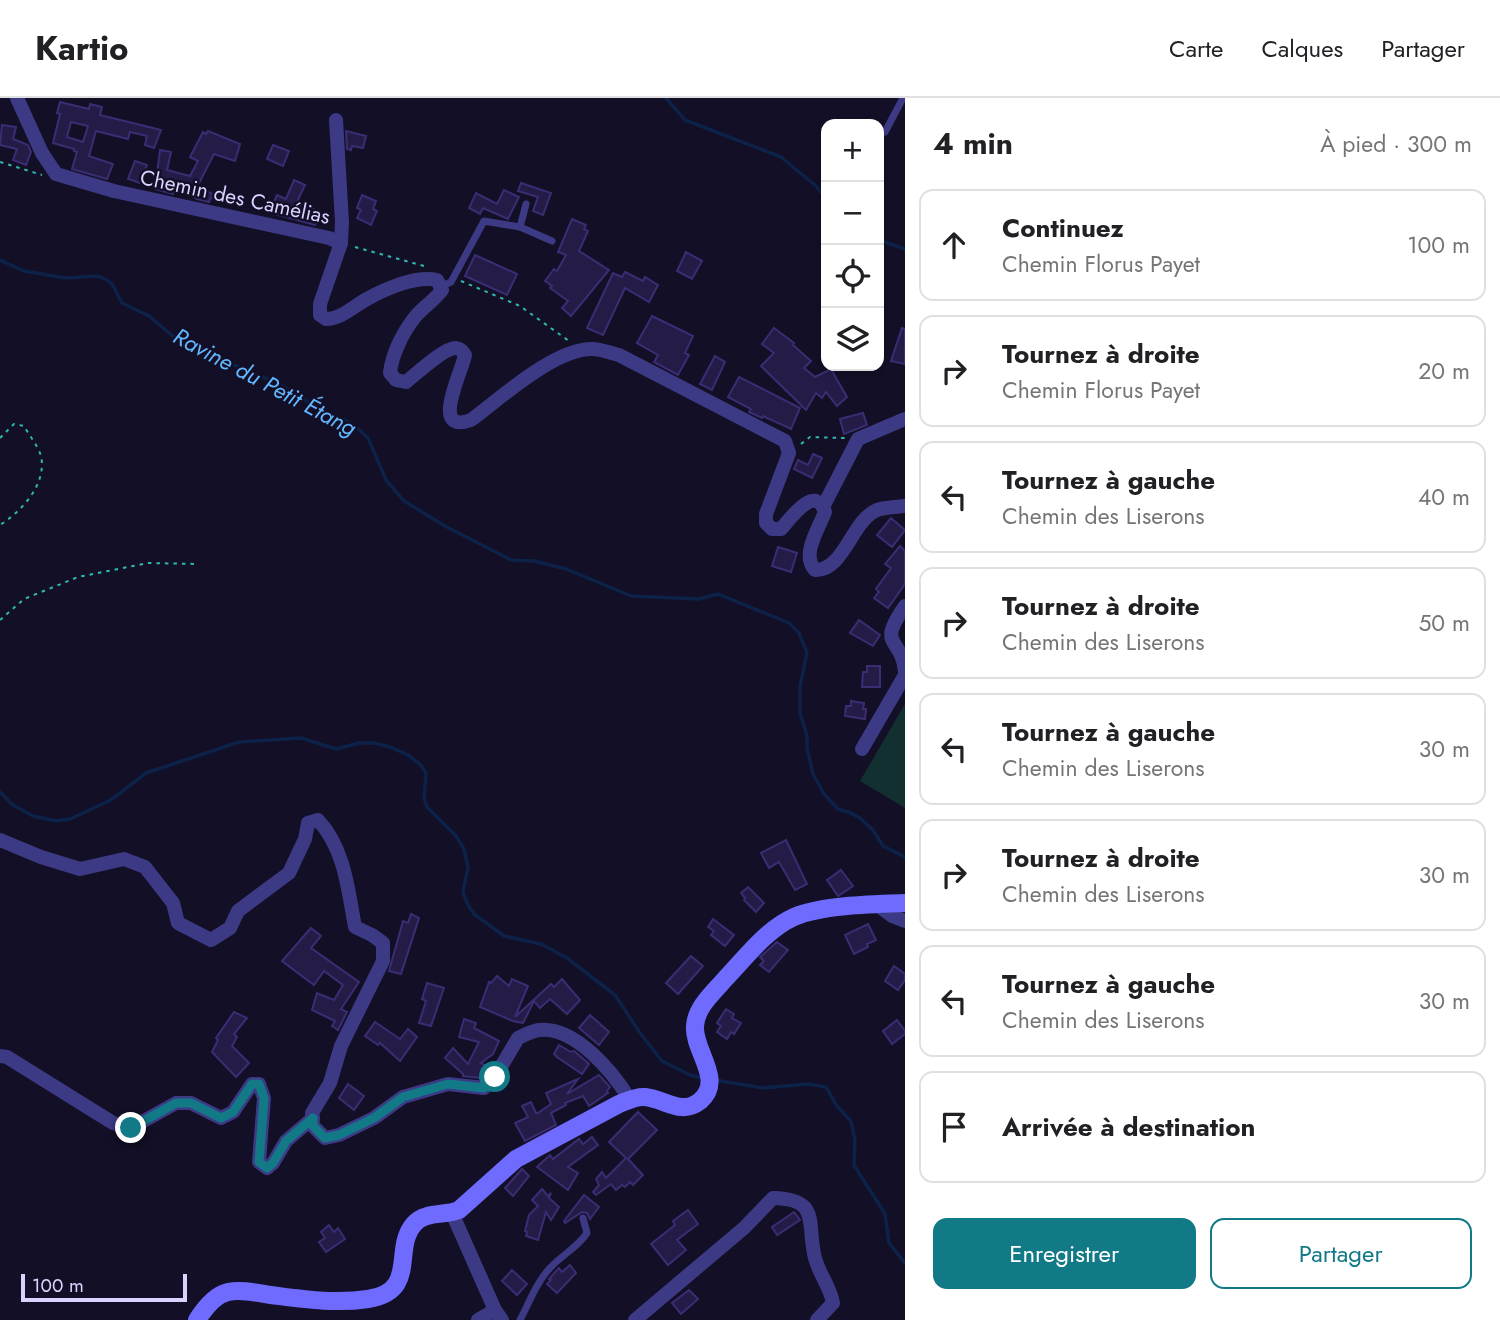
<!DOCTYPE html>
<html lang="fr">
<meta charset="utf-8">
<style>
:root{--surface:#fff;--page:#f2f2f2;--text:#202124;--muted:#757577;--line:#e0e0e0;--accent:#127987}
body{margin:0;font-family:Jost,sans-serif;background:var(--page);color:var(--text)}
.controls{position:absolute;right:21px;top:21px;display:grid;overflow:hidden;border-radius:14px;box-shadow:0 2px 5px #0004}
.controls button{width:63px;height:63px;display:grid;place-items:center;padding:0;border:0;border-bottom:2px solid var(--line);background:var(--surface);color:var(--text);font:35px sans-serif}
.scale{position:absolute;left:21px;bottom:18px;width:166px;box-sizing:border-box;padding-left:7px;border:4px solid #d9d4ff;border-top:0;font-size:19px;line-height:24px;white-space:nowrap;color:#d9d4ff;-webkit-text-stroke:5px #130f26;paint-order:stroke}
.stop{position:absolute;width:21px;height:21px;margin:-16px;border:5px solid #127987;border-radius:50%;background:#fff}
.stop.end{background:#127987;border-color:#fff;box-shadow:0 2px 7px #0008}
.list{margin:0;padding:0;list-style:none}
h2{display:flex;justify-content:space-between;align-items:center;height:91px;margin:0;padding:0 28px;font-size:30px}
h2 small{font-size:23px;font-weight:400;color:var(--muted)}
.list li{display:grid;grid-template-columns:46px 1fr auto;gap:21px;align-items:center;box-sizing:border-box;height:112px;margin:0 14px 14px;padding:0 14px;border:2px solid var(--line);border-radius:14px}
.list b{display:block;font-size:26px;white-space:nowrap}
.list p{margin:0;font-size:23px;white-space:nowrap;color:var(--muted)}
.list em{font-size:23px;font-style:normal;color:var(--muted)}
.actions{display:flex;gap:14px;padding:21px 28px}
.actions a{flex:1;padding:16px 0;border:2px solid var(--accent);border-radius:14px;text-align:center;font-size:24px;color:var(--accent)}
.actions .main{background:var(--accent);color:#fff}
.icon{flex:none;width:38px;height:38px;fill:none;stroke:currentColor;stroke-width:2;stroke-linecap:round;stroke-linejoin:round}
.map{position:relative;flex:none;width:905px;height:1222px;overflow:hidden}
header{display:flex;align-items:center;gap:42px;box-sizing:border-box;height:98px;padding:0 35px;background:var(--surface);border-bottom:2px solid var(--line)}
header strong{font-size:33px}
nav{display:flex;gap:38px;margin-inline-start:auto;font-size:24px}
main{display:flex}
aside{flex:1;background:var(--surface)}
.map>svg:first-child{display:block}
.green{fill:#12302f}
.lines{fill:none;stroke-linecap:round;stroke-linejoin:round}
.stream{stroke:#0c2248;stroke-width:3.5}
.building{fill:#241b47;stroke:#3b2d73;stroke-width:2;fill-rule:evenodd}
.path{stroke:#2fb8b0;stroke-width:2;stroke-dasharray:3.5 5;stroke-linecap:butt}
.service{stroke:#3d3a85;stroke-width:7}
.minor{stroke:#3d3a85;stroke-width:14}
.secondary{stroke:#6f6bff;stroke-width:18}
.route{stroke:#127987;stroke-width:9}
.labels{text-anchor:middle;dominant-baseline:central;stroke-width:5;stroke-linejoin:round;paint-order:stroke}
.street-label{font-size:21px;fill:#d9d4ff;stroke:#130f26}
.water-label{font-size:23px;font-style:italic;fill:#62b6ff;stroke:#130f26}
</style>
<header>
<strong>Kartio</strong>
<nav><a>Carte</a><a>Calques</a><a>Partager</a></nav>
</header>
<main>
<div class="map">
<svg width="905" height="1222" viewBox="0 0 905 1222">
<rect width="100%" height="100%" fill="#130f26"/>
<polygon class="green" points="905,606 905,710 860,683"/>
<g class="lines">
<g class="stream">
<polyline points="666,0 685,22 781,59 816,88 826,101"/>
<polyline points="879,142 905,151"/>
<polyline points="0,162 24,173 65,180 98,178 107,182 112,186 122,205 149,218 175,240 191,249 279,286 308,304 353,326 368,340 386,382 404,403 445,428 511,462 534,463 566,471 631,498 699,501 718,496 789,525 799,535 807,555 800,588 800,615 807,638 807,650 813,676 824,696 838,711 851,715 860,720 873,732 883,748 905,759"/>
<polyline points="0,694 13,707 33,718 56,723 70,721 111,702 146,675 239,644 301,640 336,651 359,645 374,645 390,649 408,657 421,667 426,675 424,700 427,709 456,738 464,751 468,769 463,794 468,807 474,816 504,838 541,846 567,860 615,897 640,935 662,963 690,977 704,980"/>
<polyline points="715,982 763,990 808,986 826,989 837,1008 851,1023 855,1042 854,1067 885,1116 889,1145 905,1165"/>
</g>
</g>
<g class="building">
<path d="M60,4L89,11L90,6L102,9L100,17L161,32L154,50L145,47L147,38L130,34L128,41L96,33L89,58L113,66L107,81L72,71L77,54L74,53V51L53,45L60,16L57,15ZM71,24L88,28L83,44L67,39Z"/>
<polygon points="2,27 16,29 13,41 28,47 31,54 26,67 13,62 17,51 0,47"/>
<polygon points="208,33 240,46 235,63 214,56 197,89 213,96 209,104 197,101 174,88 173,96 155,91 160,52 171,54 167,72 190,78 198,63 190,59 203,34 206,36"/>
<polygon points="346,33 366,38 363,50 352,48 351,52 347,51"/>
<polygon points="273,47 289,53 283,68 267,61"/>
<polygon points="135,63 147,67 140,85 128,81"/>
<polygon points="294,82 305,87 297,104 318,113 315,127 275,116 279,108 273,106 277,97 286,101"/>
<polygon points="521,85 551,95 543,117 533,113 538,99 518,93"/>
<polygon points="504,92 519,99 508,121 483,110 480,116 469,110 476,95 497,106"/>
<polygon points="362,97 376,103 373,111 377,113 371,127 357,120 361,112 357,110"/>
<polygon points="572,121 586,127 584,131 588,133 579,153 609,172 571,218 562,210 568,203 550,190 552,188 545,183 554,171 557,173 566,157 558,154"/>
<polygon points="686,154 702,163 692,181 677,173"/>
<polygon points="475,157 517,176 507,197 465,178"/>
<polygon points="625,174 643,183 645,179 658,187 649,204 625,190 603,237 587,230 613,175 622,179"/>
<polygon points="652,218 693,238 685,255 689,257 678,277 654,264 658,257 637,245"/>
<polygon points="774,230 794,245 793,247 811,263 804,270 815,279 831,271 847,299 837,308 826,294 822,300 816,295 806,312 761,268 774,255 762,246"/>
<polygon points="902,230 905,231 905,266 891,263"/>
<polygon points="715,258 725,264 712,292 700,286"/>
<polygon points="739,279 800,310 791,331 763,318 762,320 749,314 751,311 728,299"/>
<polygon points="863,315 867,327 844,336 840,321"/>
<polygon points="813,356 822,360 812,380 794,371 798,362 808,367"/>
<polygon points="891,420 905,432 892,449 877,437"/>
<polygon points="900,448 905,453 905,486 888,510 874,500 879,494 876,491 891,470 885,466"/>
<polygon points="778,449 797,455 791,474 772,468"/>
<polygon points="859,522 880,537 873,548 850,535"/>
<polygon points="867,568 880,568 880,589 862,589 863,574 867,574"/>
<polygon points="851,603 864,605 863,611 866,611 865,621 845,618 846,608 851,608"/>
<polygon points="786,742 807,786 795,792 779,764 769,770 761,755"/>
<polygon points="841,772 853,788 838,798 827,782"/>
<polygon points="748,789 764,805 756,814 744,802 745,800 741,795"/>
<polygon points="411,816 419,820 401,876 389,873 403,823 408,825"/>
<polygon points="713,821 734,837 725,848 711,837 714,833 708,829"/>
<polygon points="868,826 876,842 867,846 868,849 854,856 845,837"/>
<polygon points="311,830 321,838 311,850 359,884 341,911 347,914 338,932 332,928 335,923 312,912 317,895 334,902 343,887 324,873 314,887 282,863"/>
<polygon points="777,844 788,852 769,874 760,867 764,863 760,859"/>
<polygon points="691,858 703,868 678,896 666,885"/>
<polygon points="894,868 905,876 905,882 898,892 885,883"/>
<polygon points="497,878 509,888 512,881 528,888 515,919 551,886 554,889 562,881 580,902 567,916 550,901 540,910 534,903 523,925 513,923 480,909 489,884 491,885"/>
<polygon points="427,885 444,890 431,928 419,925 426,903 422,901"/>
<polygon points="726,911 734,916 732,920 741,925 734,936 731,934 727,941 717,934 721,928 717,925"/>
<polygon points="234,914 247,920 234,936 237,939 232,948 249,965 236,979 212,954 218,942 216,940"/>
<polygon points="590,917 609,934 599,947 579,930"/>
<polygon points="464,921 476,925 474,930 499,943 493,956 481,965 486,968 480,980 463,978 463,976 445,960 453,950 468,966 479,944 459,939"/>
<polygon points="897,922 905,933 905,936 892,946 883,933"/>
<polygon points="375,924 400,941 408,931 417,939 400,963 380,945 378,947 365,938"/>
<polygon points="559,947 571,954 574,953 589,966 582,976 557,959 554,956"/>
<polygon points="599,977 610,989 607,993 608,995 589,1008 583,998 565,1005 566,1007 551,1015 556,1027 525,1043 515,1025 528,1019 522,1008 531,1004 536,1015 538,1015 551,1006 546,995 578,981 567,996"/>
<polygon points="348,986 364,998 354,1012 339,1000"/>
<polygon points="638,1014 657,1032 628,1061 643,1077 633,1087 630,1084 625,1089 622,1087 616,1092 611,1086 596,1097 593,1094 599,1087 596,1081 602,1074 606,1080 626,1060 609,1044"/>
<polygon points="592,1039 598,1047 568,1069 578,1075 568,1092 537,1069 550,1057 553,1061 579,1041 583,1046"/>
<polygon points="522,1071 529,1078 513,1098 505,1090"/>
<polygon points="542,1091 548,1098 551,1095 549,1100 559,1109 551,1122 546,1114 538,1142 526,1138 527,1134 525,1133 529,1117 538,1108 532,1102"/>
<polygon points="584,1097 599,1109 590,1121 587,1115 582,1114 565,1125 564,1123"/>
<polygon points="688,1112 698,1126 677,1142 686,1152 668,1167 651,1146 675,1127 673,1123"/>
<polygon points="794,1114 800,1122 777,1137 772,1129"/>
<polygon points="329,1127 334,1134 338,1130 345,1141 326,1154 319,1144 325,1140 321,1134"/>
<polygon points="570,1167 576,1175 557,1195 547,1186 551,1182 549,1181 559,1170 562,1174"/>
<polygon points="512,1172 527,1186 517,1197 502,1183"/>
<polygon points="689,1192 698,1201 681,1216 672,1205"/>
</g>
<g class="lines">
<g class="path">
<polyline points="0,64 42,77"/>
<polyline points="355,149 424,168"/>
<polyline points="461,183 520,208 569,243"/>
<path d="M0,340L14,326L24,328C29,337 38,348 41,358C47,386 22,413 0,427"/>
<polyline points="801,346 810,339 845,340"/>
<polyline points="0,522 24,501 78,479 148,465 197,466"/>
</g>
<g class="service">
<polyline points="885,34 903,0"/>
<polyline points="520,129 526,106"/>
<polyline points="442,188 451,184 484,123 520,129 552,143"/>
<path d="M520,1222C529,1205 537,1183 551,1169C562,1157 578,1149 587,1135L583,1120"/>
</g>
<g class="minor">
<path d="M17,0L42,55L56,76L114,93L329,140L341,145L320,206V217L326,221C341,221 354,208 367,201C385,191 416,177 437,182L442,192C434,203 423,209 415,219C403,234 392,256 390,275L396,282L406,284C416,276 445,249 456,250C461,251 462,253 465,257C462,274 429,337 471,322C502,299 554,251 592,251C601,251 610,255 619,257L785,343L789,355L766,416V425L772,431H781C791,420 815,385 825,414C818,432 801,457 815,472C844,473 852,422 877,412C885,409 896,409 905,408"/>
<polyline points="336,22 342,124 341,145"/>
<polyline points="823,409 858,341 905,321"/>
<path d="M905,508C876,550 901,537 905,573"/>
<polyline points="862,651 905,577"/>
<path d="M0,742L41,759L80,771L124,761L145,769L173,805L178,825L211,842L230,830L238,813L289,775L305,741L308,725L318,722C345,751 348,792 355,829L372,837L383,845V863L341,948L330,985L312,1015L313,1028L325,1040L339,1037L374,1020L403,999L448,986L484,990L495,979L518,940C524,937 532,933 539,932C575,928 613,974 630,1002"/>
<polyline points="876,806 892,818 905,823"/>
<polyline points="0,958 7,959 113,1025 131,1030 176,1005 191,1005 221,1020 233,1014 252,986 259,986 264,1000 259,1064 267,1070 273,1065 286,1043 313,1020"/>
<polyline points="452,1115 495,1212 502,1222"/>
<polyline points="478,1222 495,1212"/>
<path d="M635,1222L744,1130L773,1100C822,1101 806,1126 815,1160C819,1176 830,1188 833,1205L817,1222"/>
</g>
<path class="secondary" d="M197,1222C204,1211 215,1197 228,1194C241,1191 258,1195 271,1197C303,1201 335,1206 368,1201C419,1193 392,1151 414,1126C425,1113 445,1118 459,1112L516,1061L619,1006C627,1003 636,998 645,999C665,1001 681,1018 700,1003C725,982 693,953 695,928C696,909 714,894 726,880C746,859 767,831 794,819C821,807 875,806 905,805"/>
</g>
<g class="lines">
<polyline class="route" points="131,1030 176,1005 191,1005 221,1020 233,1014 252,986 259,986 264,1000 259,1064 267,1070 273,1065 286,1043 313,1020 313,1028 325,1040 339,1037 374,1020 403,999 448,986 484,990 495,979"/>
</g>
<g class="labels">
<g class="street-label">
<text transform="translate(235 99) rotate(12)">Chemin des Camélias</text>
</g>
<g class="water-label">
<text transform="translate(265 284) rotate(28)">Ravine du Petit Étang</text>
</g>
</g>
</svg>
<div class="controls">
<button>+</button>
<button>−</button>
<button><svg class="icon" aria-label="locate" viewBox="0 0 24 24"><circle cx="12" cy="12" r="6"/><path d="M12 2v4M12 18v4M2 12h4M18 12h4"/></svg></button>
<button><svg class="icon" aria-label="layers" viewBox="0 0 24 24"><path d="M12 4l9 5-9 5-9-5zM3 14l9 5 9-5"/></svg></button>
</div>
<div class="scale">100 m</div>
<div class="stop" style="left:495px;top:979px"></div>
<div class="stop end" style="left:131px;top:1030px"></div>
</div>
<aside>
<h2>4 min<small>À pied · 300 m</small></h2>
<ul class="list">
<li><svg class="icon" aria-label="ahead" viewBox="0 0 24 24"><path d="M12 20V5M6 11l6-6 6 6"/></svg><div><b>Continuez</b><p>Chemin Florus Payet</p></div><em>100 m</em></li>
<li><svg class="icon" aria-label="right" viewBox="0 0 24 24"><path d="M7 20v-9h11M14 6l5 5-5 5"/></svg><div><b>Tournez à droite</b><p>Chemin Florus Payet</p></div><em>20 m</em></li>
<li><svg class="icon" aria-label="left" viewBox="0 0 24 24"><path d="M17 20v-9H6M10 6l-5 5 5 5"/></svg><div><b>Tournez à gauche</b><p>Chemin des Liserons</p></div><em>40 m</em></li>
<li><svg class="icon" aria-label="right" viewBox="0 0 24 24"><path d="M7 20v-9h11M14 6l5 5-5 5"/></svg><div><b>Tournez à droite</b><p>Chemin des Liserons</p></div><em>50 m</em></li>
<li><svg class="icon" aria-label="left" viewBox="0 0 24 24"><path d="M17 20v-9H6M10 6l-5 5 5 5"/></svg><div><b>Tournez à gauche</b><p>Chemin des Liserons</p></div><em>30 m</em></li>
<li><svg class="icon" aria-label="right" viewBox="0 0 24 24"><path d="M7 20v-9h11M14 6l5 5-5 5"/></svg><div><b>Tournez à droite</b><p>Chemin des Liserons</p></div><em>30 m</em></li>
<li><svg class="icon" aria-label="left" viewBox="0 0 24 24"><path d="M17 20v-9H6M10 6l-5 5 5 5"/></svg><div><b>Tournez à gauche</b><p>Chemin des Liserons</p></div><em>30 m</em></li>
<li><svg class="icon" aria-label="arrive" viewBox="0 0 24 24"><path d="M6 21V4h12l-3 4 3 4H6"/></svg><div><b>Arrivée à destination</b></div></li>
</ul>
<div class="actions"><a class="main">Enregistrer</a><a>Partager</a></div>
</aside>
</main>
